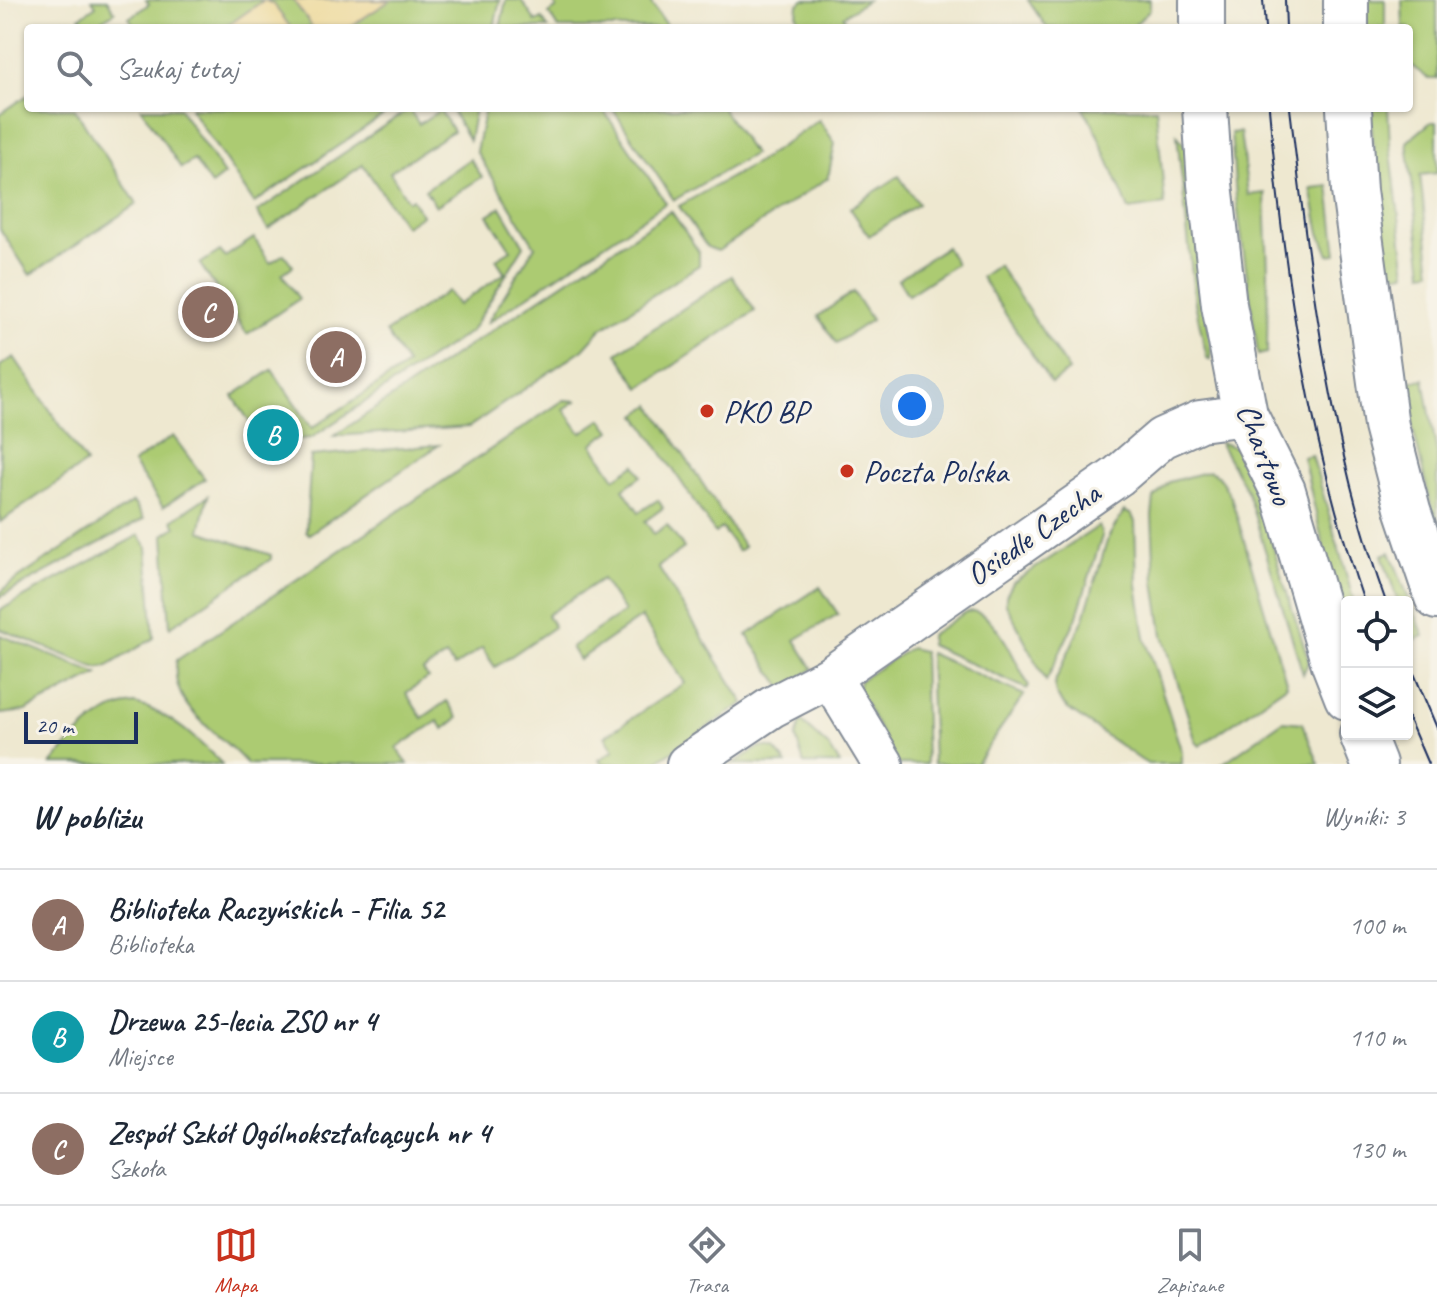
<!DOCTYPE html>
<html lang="pl">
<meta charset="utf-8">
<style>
:root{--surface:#fff;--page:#f6f6f7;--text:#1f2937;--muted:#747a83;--line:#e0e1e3;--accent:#c8321e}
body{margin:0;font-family:Caveat,sans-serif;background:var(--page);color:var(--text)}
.controls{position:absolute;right:24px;bottom:24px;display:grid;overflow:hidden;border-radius:8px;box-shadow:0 2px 6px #0004}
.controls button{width:72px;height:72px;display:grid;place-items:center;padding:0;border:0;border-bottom:2px solid var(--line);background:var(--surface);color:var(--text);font:40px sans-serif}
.scale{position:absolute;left:24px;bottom:20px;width:114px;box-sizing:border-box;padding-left:8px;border:4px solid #1b2f5e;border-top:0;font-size:22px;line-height:28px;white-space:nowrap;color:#1b2f5e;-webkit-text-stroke:6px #f7f3e8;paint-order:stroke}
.you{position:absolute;left:912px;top:406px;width:28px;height:28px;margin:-20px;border:6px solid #fff;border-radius:50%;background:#1a73e8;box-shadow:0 0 0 12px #1a73e833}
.badge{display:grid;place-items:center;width:52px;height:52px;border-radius:50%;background:var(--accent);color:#fff;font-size:26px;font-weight:700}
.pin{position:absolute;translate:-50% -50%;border:4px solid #fff;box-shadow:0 2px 8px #0006}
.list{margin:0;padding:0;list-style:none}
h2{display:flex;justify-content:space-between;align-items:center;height:104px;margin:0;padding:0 32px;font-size:34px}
h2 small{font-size:26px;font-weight:400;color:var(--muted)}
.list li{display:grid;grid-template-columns:52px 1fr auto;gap:24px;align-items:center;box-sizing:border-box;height:112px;padding:0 32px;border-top:2px solid var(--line)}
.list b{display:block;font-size:30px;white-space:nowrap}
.list p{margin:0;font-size:26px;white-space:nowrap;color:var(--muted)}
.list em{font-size:26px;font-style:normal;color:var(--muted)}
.icon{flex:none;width:44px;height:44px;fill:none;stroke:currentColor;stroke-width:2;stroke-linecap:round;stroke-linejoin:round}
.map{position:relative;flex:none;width:1437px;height:764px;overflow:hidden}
.search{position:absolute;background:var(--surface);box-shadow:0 2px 6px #0004;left:24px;right:24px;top:24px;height:88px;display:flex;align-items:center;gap:20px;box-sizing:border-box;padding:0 28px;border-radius:8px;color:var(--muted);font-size:30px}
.sheet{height:440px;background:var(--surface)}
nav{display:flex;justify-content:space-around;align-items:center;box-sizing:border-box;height:112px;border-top:2px solid var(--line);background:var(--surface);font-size:22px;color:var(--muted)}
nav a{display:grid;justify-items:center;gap:4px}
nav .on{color:var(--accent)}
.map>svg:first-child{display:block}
.green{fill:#accb72;stroke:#647d68;stroke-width:2}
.sand{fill:#eeda9e;stroke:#84847e;stroke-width:2}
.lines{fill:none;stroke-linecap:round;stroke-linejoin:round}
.minor-casing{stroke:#848c97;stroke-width:44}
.tertiary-casing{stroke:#848c97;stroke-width:48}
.minor{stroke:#fff;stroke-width:40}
.tertiary{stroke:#fff;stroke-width:44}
.tram{stroke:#1b2f5e;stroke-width:2}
.poi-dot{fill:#c8321e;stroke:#f7f3e8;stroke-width:3}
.labels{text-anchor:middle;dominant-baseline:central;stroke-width:6;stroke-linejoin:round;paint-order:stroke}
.poi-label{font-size:32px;fill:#1b2f5e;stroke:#f7f3e8;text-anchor:start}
.street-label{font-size:32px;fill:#1b2f5e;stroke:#f7f3e8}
</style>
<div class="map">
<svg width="1437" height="764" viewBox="0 0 1437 764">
<rect width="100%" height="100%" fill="#f7f3e8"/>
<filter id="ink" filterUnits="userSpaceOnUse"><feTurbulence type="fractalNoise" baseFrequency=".0125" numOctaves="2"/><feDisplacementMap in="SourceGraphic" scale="16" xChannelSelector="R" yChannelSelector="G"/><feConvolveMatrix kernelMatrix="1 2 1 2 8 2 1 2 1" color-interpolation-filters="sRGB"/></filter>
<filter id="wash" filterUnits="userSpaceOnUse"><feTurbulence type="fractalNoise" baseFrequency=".006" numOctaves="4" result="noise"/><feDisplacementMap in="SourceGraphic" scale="32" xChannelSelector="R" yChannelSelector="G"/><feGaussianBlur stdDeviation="1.8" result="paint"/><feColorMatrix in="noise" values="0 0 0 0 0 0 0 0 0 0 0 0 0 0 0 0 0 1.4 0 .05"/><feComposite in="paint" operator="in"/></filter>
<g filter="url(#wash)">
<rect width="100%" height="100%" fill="#eee8d0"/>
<g class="green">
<polygon points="92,0 107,0 115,12 88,28 80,17 96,6"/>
<polygon points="146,0 500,0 494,28 136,28 129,18 149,4"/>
<polygon points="506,0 521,0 536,22 542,19 548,28 500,28"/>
<polygon points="552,0 649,0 668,28 558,28 549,14 557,8"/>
<polygon points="804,0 867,0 843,16 849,28 805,28 797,16 798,4"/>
<polygon points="1028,0 1150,0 1150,9 1132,28 1047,28"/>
<rect x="1366" y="0" width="19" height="28"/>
<polygon points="1402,0 1437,0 1437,79 1429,79 1409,64 1409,28 1403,28"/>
<polygon points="28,95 28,108 74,108 137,204 30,275 0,229 0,114"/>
<polygon points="141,108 179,108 224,175 211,185 194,160 181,168"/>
<polygon points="190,108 394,108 254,203"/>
<polygon points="450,108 475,108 469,140"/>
<polygon points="485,108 602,108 666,203 487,323 535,246 476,151"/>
<polygon points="612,108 722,108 753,154 674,200"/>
<polygon points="1083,108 1156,108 1165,205 1129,210 1093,124"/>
<polygon points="1370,108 1388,108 1390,145 1406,273 1385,276"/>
<polygon points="409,109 419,124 440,110 453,131 390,172 408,201 412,199 422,215 405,226 363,165 268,229 257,212"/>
<polygon points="819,120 835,143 828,178 718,251 707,247 679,206 758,162"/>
<polygon points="1431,122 1437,122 1437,173 1420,175 1431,271 1423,272 1407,142"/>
<polygon points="1240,132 1248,195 1265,193 1268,272 1267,353 1258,355 1236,197 1231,133"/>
<polygon points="1177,135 1186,147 1211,350 1210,360 1207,358 1195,303"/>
<polygon points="470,159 482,177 436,206 425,190"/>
<polygon points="899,176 918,204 869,236 850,208"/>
<polygon points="1329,186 1337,254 1329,255 1320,233 1311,188"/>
<polygon points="501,207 524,246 471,331 311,438 263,443 233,396 272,370 312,428 407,365 386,332 448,291 458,305 505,273 496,259 511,250 488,215"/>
<polygon points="671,211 699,252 699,265 601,329 583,349 469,427 334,436"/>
<polygon points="254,238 270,263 284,254 293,266 282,274 299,299 247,334 200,264 220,251 225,257"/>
<polygon points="946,247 956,264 908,295 898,279"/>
<polygon points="998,265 1069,371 1051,383 981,277"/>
<polygon points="732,276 755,311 640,388 617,353"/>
<polygon points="853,292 871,320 836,343 818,316"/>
<polygon points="14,357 86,463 0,522 0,366"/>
<polygon points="1424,379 1437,454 1437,530 1402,383"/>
<path d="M564,400L576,401L564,409L581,433L602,419L611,431L592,444L615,478L635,465L641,476L623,489L639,512L658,500L663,508L645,521L654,534L667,525L684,548L658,567L744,703L653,764H602L599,760L614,750L605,736L685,683L641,617L579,660L571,647L624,612L602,579L547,615L554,627L495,667L482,648L454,667L446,656L423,671L428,678L406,693L422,718L447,701L458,718L444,729L438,721L397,748L408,764H247C220,731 167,709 177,660Z"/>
<polygon points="651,405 744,547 738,551 722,528 715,533 637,415"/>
<polygon points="173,436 205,479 163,507 133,463"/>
<polygon points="1219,442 1237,448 1251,466 1280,571 1309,661 1303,674 1247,491"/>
<polygon points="439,445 309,534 306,532 311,456"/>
<polygon points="1312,455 1354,602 1347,602 1347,620 1324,549 1303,457"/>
<polygon points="1209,471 1218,475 1231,497 1287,685 1200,746 1196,742 1163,635 1155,582 1152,516 1154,498 1169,482"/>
<polygon points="208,496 200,531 271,555 271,559 170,627 164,535 176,527 172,520"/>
<polygon points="133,502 144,519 0,597 0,593 10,584"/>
<path d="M1124,511L1132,515L1135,522L1137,585L1145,638L1182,753V764H1148L1141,760L1068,709C1057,699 1053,693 1056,679L1084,618L1108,538Z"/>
<polygon points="1099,526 1102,536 1076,619 1046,681 1006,604 1006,596 1013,583"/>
<polygon points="139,535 147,547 154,638 106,667 97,668 0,629 0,610"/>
<polygon points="1390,552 1424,636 1412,641 1407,627 1407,602 1398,602 1382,555"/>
<polygon points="820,587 838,614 795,640 813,669 783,689 747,635"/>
<path d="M973,611C999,616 1016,664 1029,686L1027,689L930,645V635L966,612Z"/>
<polygon points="0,635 98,674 25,711 0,714"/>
<polygon points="910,648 923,651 926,764 897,764 858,689 860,680"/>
<polygon points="929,653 1024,695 976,764 933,764"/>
<path d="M135,704C169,712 198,740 222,764H51C74,739 99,706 135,704Z"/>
<polygon points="801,721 830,748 840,764 804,764 796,738"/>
<polygon points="1283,721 1302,723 1319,764 1222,764"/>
<polygon points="766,747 774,749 787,764 733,764 758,748"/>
</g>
<g class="sand">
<polygon points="264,0 273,4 291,28 224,28"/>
<polygon points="293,0 391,0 348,28 313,28"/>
</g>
</g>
<g filter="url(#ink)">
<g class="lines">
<g class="minor-casing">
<g id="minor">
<polyline points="830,677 883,764"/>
<polyline points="687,764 772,707 830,677 1118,476 1162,438 1200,421 1245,415"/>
</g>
</g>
<g class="tertiary-casing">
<g id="tertiary">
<polyline points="1202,0 1202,28"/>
<polyline points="1346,0 1346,28"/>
<polyline points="1205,108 1210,184 1224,305 1245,415 1283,491 1334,664 1347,697"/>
<polyline points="1349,108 1354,191 1386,426 1408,511 1437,597"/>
<polyline points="1362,734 1374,764"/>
</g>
</g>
<use href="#minor" class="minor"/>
<use href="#tertiary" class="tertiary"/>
<g class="tram">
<polyline points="1263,0 1265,28"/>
<polyline points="1285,0 1286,28"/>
<path d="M1269,108C1284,277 1309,441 1364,602"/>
<path d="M1290,108C1310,274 1329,444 1386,602"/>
<polyline points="1407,657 1437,728"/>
<polyline points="1407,715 1428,764"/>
</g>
</g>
</g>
<g class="poi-dot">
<circle cx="707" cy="411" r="8"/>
<circle cx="847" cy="471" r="8"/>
</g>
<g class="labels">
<g class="poi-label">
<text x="723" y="411">PKO BP</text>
<text x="863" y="471">Poczta Polska</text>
</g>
<g class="street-label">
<text transform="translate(1265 454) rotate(69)">Chartowo</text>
<text transform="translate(1033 534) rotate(-35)">Osiedle Czecha</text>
</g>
</g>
</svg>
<div class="controls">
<button><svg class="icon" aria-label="locate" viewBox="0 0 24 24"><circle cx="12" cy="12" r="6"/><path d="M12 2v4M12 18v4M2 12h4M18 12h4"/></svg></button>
<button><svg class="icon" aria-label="layers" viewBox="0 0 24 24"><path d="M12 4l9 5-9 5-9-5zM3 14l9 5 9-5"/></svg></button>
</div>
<div class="scale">20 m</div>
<div class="you"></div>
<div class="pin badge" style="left:336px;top:357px;background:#8d6e63">A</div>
<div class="pin badge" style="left:273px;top:435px;background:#0f9aa8">B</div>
<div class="pin badge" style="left:208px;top:312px;background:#8d6e63">C</div>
<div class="search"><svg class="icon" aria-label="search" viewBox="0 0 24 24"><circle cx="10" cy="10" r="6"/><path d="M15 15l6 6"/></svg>Szukaj tutaj</div>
</div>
<section class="sheet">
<h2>W pobliżu<small>Wyniki: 3</small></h2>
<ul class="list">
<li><span class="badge" style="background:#8d6e63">A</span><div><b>Biblioteka Raczyńskich - Filia 52</b><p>Biblioteka</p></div><em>100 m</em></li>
<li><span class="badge" style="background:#0f9aa8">B</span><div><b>Drzewa 25-lecia ZSO nr 4</b><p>Miejsce</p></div><em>110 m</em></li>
<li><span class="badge" style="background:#8d6e63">C</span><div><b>Zespół Szkół Ogólnokształcących nr 4</b><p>Szkoła</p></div><em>130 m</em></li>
</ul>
</section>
<nav>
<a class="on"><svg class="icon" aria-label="map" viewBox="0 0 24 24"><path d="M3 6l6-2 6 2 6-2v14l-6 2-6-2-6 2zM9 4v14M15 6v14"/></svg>Mapa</a>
<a><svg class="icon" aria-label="directions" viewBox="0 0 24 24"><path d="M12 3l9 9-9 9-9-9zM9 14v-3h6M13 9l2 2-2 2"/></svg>Trasa</a>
<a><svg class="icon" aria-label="saved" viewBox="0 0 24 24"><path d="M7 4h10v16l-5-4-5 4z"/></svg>Zapisane</a>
</nav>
